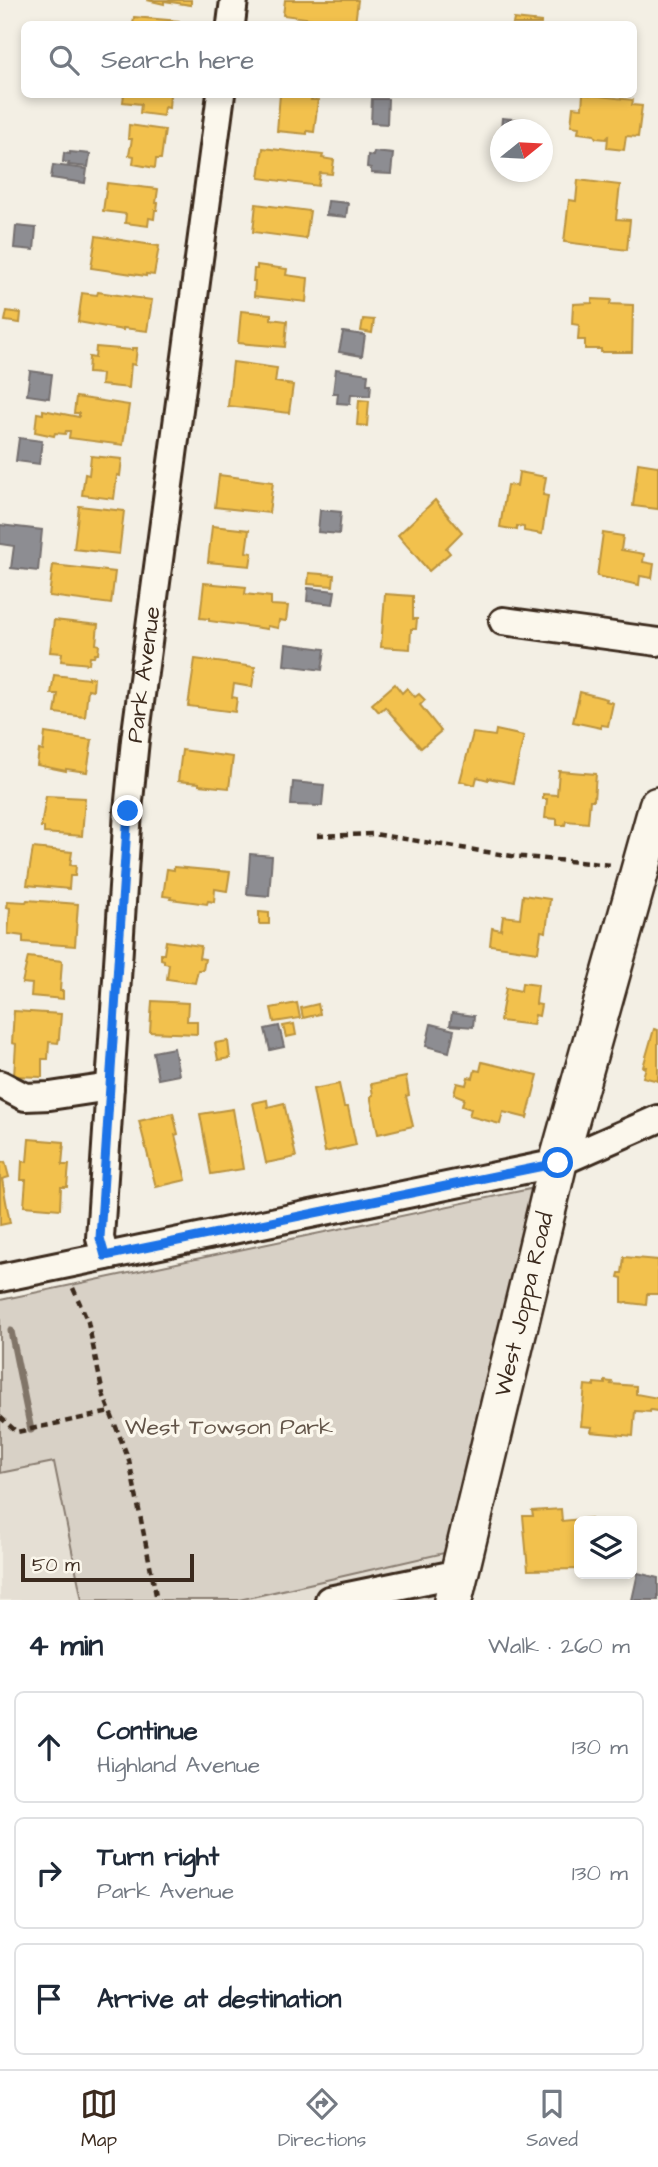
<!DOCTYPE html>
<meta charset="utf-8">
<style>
:root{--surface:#fff;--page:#f6f6f7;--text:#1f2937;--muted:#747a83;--line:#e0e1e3;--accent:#3b2a1e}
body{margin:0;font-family:"Architects Daughter",sans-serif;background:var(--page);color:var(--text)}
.controls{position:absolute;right:21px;bottom:21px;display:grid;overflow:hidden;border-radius:10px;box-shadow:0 4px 10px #0003}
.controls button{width:63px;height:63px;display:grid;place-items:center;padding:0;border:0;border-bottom:2px solid var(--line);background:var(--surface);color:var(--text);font:35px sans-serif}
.compass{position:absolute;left:490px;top:119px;width:63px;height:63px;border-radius:50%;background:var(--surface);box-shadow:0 4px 10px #0003;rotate:72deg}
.scale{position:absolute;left:21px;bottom:18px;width:173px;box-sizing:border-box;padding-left:7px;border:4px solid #3b2a1e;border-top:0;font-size:19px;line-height:24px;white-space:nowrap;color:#3b2a1e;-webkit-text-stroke:5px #fbf7ec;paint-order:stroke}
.stop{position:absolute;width:21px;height:21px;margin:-16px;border:5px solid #1a73e8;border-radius:50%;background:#fff}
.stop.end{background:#1a73e8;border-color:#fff;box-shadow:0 2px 7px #0008}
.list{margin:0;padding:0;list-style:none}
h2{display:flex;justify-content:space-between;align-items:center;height:91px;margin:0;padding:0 28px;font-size:30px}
h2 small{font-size:23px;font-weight:400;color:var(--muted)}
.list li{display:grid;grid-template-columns:46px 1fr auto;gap:21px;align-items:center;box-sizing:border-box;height:112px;margin:0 14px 14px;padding:0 14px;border:2px solid var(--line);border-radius:10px}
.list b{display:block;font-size:26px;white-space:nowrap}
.list p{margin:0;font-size:23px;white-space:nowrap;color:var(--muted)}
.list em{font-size:23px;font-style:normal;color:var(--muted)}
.icon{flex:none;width:38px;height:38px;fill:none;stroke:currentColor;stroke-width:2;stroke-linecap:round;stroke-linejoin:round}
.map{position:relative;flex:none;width:658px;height:1600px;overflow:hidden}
.search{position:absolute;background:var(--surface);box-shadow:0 4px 10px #0003;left:21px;right:21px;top:21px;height:77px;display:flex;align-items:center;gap:18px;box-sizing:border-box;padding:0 24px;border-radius:10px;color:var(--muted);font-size:26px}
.sheet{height:469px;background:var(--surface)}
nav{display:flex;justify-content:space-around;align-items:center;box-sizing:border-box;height:98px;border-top:2px solid var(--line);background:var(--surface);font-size:19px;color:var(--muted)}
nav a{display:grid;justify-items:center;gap:4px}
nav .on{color:var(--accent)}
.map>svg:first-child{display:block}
.built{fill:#e5dfd4}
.green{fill:#d8d1c6;stroke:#8a7e72;stroke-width:2}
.homes{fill:#f2c14e;stroke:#bb9440;stroke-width:2}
.industry{fill:#8d8d92;stroke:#746f6f;stroke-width:2}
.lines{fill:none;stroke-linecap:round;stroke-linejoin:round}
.stream{stroke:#817468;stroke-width:7}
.street-casing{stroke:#3b2a1e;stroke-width:32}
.secondary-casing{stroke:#3b2a1e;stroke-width:42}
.path{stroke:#3b2a1e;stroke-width:4.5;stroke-dasharray:7 5;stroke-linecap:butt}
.street{stroke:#fbf7ec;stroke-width:26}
.secondary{stroke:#fbf7ec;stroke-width:37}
.route{stroke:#1a73e8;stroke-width:9}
.labels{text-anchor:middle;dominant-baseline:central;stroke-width:7;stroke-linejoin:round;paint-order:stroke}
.street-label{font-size:23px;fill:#3b2a1e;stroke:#fbf7ec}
.park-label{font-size:23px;fill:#625448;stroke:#fbf7ec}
</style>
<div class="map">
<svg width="658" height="1600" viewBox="0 0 658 1600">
<rect width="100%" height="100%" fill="#f3efe4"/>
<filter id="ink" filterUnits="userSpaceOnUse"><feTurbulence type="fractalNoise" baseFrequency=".0143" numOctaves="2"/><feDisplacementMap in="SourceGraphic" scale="14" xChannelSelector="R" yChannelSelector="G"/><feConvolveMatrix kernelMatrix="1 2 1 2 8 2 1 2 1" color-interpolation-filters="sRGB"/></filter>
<g filter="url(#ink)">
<g class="built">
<polygon points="54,1462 82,1600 0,1600 0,1473"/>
<polygon points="453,1551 440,1600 239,1600"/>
</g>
<polygon class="green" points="530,1189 535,1198 453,1551 239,1600 82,1600 54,1462 0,1473 0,1300"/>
<g class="homes">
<polygon points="147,0 191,0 191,5 164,1 164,4"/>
<polygon points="285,0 358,0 355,24 327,23 328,21 283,15"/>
<polygon points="134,17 179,21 179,24 133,24"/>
<polygon points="514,19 541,22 541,24 513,24"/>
<polygon points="124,94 170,94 169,108 164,107 163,116 140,113 141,104 123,102"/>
<polygon points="280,94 312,96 311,100 318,100 314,132 307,131 307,134 277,131"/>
<polygon points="583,94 633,100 632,105 642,106 638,137 626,136 624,150 607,148 608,137 606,139 596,138 594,135 578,133 579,127 571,126 573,107 582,108"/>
<polygon points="129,125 165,130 161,159 156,159 155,168 133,164 134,156 129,155 132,139 128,139"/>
<polygon points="263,148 323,155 322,158 334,160 332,174 320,173 318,186 259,178"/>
<polygon points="578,180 620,185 616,219 630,220 627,250 564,242 569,200 576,201"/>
<polygon points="107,183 158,189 156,203 158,203 157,210 155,210 154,219 149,218 148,226 125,223 126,214 103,211"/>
<polygon points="256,204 310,211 306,239 253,232"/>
<polygon points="96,236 159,246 154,275 146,274 146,276 91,268"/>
<polygon points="257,265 287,269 286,275 308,278 306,302 254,296 255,281 253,281 254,269 257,269"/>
<polygon points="98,292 152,300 147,331 123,328 123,330 78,322 82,293 97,295"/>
<polygon points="592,299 611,300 610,304 633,305 632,352 601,352 601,349 585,349 585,340 578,340 579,325 572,324 573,304 592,303"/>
<polygon points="7,311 21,313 20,323 5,321"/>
<polygon points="241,311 271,314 271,319 287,321 285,347 238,343"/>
<polygon points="363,319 374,320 372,333 361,331"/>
<polygon points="96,347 132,350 132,348 137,348 135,365 131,364 129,388 101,385 102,374 88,373 89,357 95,358"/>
<polygon points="233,362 277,368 275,382 293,385 289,413 228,406"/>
<polygon points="76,397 129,405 123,445 69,438 70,431 66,431 65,434 55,433 54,436 35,432 37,413 43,414 43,410 79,417 79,413 74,413"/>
<polygon points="359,400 369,401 367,426 357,425"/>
<polygon points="91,456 122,459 120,476 117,475 114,499 82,495 85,474 89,475"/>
<polygon points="638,463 658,466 658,509 633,506"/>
<polygon points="519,472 546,477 543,495 548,496 542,534 524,531 524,527 517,526 517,530 500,527 507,485 517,486"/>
<polygon points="219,475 273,482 269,513 215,507"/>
<polygon points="435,500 462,532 446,548 450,553 429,571 398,535"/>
<polygon points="79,506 124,511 119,554 74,549"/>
<polygon points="212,526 249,530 246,552 252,553 250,566 208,562"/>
<polygon points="603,533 623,536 621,550 644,554 643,562 654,564 652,578 640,576 639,585 597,576"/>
<polygon points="53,565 115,572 111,604 49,596"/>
<polygon points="309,573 334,575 333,586 308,584"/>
<polygon points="204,583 246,587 245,594 271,597 271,605 288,606 286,621 279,620 278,628 267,626 267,629 209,621 209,619 200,618"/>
<polygon points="385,594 413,596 413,619 417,619 416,629 411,629 410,649 381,647"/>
<polygon points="54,620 98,625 96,644 99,645 98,654 95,654 94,657 90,657 89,664 61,661 62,653 50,652"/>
<polygon points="195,659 255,667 252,687 234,684 232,697 237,698 235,712 188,706"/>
<polygon points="54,675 88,679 88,677 94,678 93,690 88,689 85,717 55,713 58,694 51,694"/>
<polygon points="395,684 402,693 407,688 415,697 419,694 425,700 420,705 441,731 421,748 385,707 379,712 372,704"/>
<polygon points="580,692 607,699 606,701 613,703 608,726 601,725 601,728 573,722"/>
<polygon points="496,730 524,736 513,783 488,778 488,780 477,777 475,785 460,781 473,733 495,736"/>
<polygon points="45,733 92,740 87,772 66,769 66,771 37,765 39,750 43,751"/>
<polygon points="182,750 233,757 229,788 199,785 199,783 178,781"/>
<polygon points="559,771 596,774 594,800 590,800 588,823 566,821 565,825 557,825 557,819 545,818 547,799 543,799 543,794 557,795"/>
<polygon points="46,796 85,798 82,836 44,833 44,827 41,827"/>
<polygon points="33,848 72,852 70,865 76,866 75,876 70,876 69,889 27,885"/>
<polygon points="174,867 230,872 227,891 215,889 214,902 208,901 207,904 170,899 171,897 163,896 167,869 174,870"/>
<polygon points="523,895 550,899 546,932 541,931 538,952 490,945 492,928 501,930 503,916 520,918"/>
<polygon points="27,900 78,904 75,946 23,942 23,936 8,934 10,908 7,907 8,901 26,902"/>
<polygon points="259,912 269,913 269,924 259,924"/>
<polygon points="166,941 201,946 199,958 205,959 203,970 198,970 195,983 167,979 169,964 164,963 164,960 161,959 161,954 164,954"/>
<polygon points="28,957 62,961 60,991 63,991 63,999 31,996 32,984 22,983"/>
<polygon points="522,983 538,985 536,1004 541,1005 539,1016 535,1015 533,1025 500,1021 506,988 521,991"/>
<polygon points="152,1001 188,1003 187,1021 197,1021 197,1034 150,1032"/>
<polygon points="297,1003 300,1018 274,1022 271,1008"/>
<polygon points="318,1004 320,1014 303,1018 301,1008"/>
<polygon points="14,1011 61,1014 59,1038 58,1043 49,1042 48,1059 42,1059 42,1077 14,1076 16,1044 12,1043"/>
<polygon points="294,1024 296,1035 286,1037 283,1026"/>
<polygon points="654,1029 658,1030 658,1081 643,1077 646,1067 643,1067"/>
<polygon points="228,1041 230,1058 218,1060 215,1043"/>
<polygon points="482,1062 538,1075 527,1118 503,1112 500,1124 469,1116 471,1109 462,1106 464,1098 454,1094 457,1083 466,1085 468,1077 473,1078 475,1070 480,1071"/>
<polygon points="406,1077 409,1095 406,1096 413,1126 378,1134 371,1100 371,1096 373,1095 371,1084"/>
<polygon points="339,1084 344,1107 348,1107 356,1145 325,1152 313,1089"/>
<polygon points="267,1100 268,1107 284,1103 296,1157 266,1163 253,1103"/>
<polygon points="233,1109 243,1169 211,1174 200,1114"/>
<polygon points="173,1113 178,1134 175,1135 186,1180 156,1187 139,1121"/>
<polygon points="29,1139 64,1142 62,1165 69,1165 67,1187 61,1187 60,1209 24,1206 26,1180 21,1180 22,1161 27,1162"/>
<polygon points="5,1162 9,1177 2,1179 10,1223 0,1225 0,1163"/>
<polygon points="624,1257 658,1260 658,1294 647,1294 646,1305 622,1302 622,1278 618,1277 619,1273 622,1273"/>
<polygon points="605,1381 612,1382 611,1384 636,1386 636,1394 658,1398 658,1411 650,1410 650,1412 635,1411 633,1436 591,1432 592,1427 581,1426 585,1385 594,1386 594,1383 605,1384"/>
<polygon points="561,1509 562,1521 591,1518 591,1521 579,1521 579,1569 528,1570 523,1516 533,1516 532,1511"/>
</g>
<g class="industry">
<polygon points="372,99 388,99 387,124 371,123"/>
<polygon points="502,118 523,120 521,130 501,130"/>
<polygon points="70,152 90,154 88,167 68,165 69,163 63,162 64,153 70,154"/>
<polygon points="374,152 393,154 391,174 371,173 371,168 367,167 368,155 373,156"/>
<polygon points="53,165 87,169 85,183 51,178"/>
<polygon points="328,201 348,203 346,217 326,215"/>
<polygon points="16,226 36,228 34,250 14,248"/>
<polygon points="343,332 365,335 362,356 339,352"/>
<polygon points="336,369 368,374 367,384 371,384 370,396 351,394 350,404 337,403 338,393 333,393"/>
<polygon points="30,371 52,374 49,398 27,395"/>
<polygon points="19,438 42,441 39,464 16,461"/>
<polygon points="320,510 341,512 339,534 318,532"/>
<polygon points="0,525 42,530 38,571 11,568 14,546 0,544"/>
<polygon points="308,588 335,591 333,604 307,601"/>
<polygon points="286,644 325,649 322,670 284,665"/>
<polygon points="293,782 324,785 322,806 291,805"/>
<polygon points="250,854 272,856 269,896 247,894"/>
<polygon points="452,1013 474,1016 473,1027 450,1025"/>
<polygon points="431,1024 454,1030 449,1052 426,1046"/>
<polygon points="279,1026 284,1047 270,1050 265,1029"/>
<polygon points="174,1048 179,1075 158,1079 153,1052"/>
<polygon points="638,1573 658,1578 658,1600 632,1600"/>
</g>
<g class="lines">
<polyline class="stream" points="11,1331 31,1430"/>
<g class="street-casing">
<g id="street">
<polyline points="231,24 234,0"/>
<polyline points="503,621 658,642"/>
<polyline points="0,1084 25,1097 50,1096 110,1087"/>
<path id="s1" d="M105,1256L100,1238L128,811L135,740L221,94"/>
<polyline points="0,1278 558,1163 658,1119"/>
<polyline points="329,1600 460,1573"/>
</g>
</g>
<g class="secondary-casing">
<g id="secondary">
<path id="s2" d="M453,1600L558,1163L658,806"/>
</g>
</g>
<g class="path">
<polyline points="317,836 374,834 512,856 612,865"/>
<polyline points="73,1288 88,1322 103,1394 129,1460 157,1600"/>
<polyline points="0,1417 17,1432 110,1412"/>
</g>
<use href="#street" class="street"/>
<use href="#secondary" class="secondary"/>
</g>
</g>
<g class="lines" filter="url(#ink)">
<polyline class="route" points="128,811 100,1238 105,1256 558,1163"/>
</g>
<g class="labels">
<g class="street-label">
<text stroke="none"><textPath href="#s1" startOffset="584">Park Avenue</textPath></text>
<text stroke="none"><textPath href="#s2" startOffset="304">West Joppa Road</textPath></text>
</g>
<g class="park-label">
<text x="229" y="1427">West Towson Park</text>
</g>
</g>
</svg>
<div class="controls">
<button><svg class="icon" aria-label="layers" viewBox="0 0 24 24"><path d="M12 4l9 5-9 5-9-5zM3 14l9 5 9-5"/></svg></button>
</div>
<svg class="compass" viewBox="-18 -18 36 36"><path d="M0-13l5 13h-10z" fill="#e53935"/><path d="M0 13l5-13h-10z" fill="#747a83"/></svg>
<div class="scale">50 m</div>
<div class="stop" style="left:558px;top:1163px"></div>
<div class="stop end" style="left:128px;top:811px"></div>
<div class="search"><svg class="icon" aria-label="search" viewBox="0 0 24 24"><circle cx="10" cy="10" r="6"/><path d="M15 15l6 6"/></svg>Search here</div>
</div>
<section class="sheet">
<h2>4 min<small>Walk · 260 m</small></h2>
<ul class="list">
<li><svg class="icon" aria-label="ahead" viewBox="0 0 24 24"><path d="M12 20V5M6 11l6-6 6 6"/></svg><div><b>Continue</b><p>Highland Avenue</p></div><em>130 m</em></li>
<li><svg class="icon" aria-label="right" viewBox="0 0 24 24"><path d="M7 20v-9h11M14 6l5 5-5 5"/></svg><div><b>Turn right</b><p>Park Avenue</p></div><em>130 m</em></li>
<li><svg class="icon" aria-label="arrive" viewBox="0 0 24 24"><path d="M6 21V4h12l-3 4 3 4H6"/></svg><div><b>Arrive at destination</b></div></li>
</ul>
</section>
<nav>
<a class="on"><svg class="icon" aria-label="map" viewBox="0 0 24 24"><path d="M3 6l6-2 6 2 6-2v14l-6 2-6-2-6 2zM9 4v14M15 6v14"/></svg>Map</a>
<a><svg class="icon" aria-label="directions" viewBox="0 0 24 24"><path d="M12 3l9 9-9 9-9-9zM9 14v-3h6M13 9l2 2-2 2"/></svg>Directions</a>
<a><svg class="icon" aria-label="saved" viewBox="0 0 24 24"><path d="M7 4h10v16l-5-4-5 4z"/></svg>Saved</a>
</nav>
